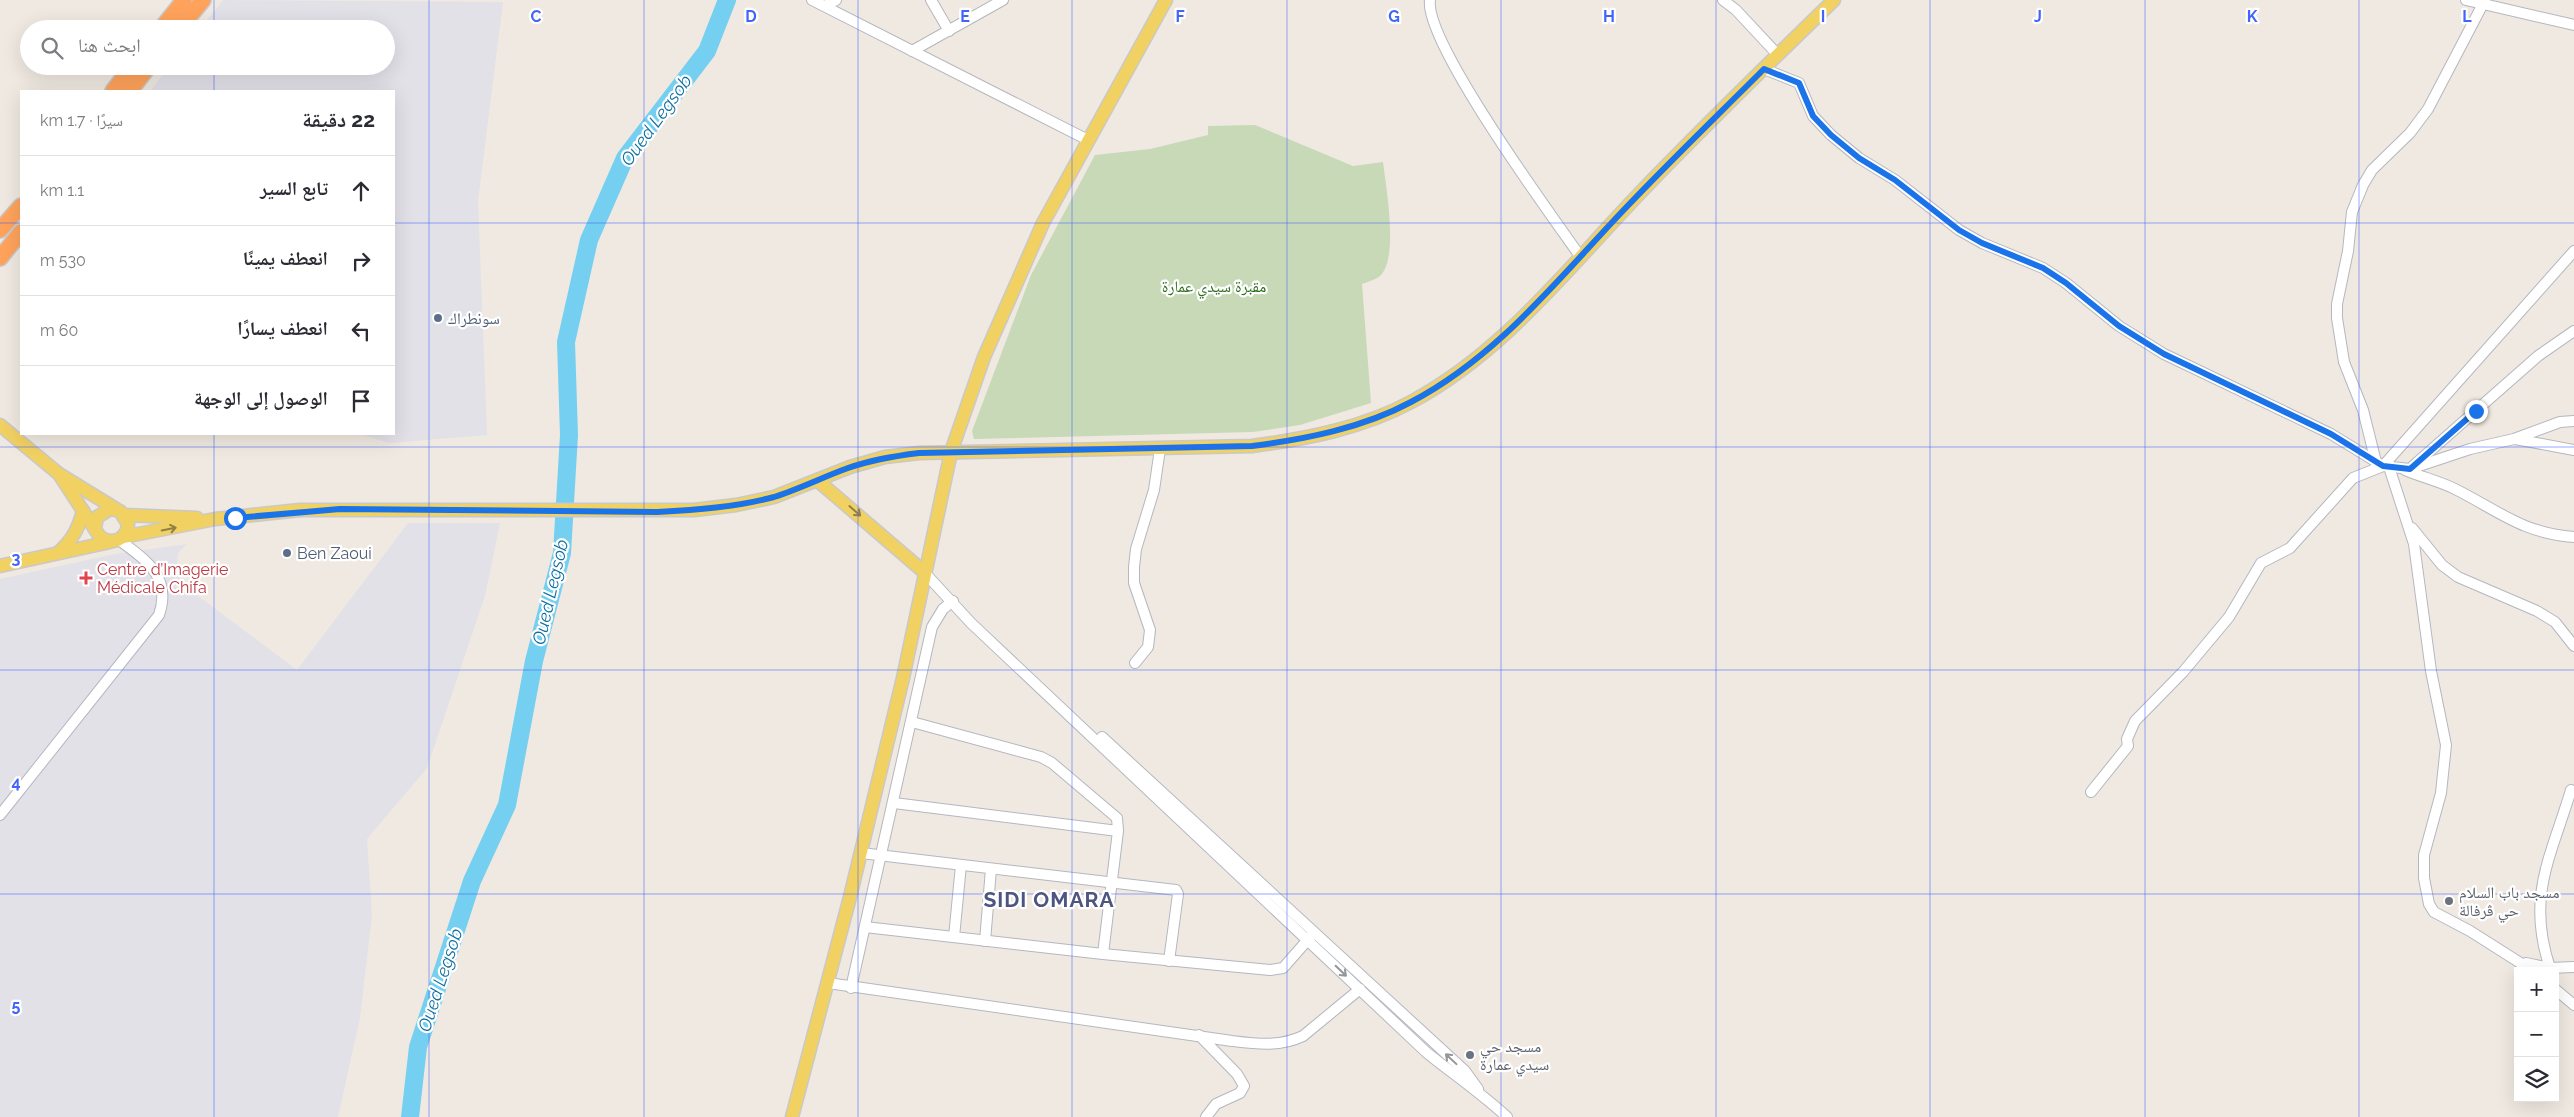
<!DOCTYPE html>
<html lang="ar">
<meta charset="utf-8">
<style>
:root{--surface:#fff;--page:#f2f2f3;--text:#2b2b33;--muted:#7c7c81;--line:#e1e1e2}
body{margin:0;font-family:Raleway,"Noto Naskh Arabic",sans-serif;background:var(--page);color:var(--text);direction:rtl}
.controls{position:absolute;right:15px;bottom:15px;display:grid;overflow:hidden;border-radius:0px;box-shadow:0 5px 20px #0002}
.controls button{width:45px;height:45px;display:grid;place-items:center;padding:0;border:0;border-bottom:1px solid var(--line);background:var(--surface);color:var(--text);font:25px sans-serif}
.stop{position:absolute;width:15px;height:15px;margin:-11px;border:4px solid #1a73e8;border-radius:50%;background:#fff}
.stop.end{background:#1a73e8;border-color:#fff;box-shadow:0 1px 5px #0008}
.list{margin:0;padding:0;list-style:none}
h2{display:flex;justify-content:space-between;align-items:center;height:65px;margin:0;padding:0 20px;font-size:21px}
h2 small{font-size:16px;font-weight:400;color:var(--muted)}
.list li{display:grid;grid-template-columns:32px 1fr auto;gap:15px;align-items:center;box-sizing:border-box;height:70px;padding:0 20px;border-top:1px solid var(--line)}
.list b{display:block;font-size:19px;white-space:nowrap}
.list em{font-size:16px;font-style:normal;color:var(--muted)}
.icon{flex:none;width:28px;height:28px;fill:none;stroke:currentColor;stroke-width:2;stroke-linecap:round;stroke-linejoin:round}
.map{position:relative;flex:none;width:2574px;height:1117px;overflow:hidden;direction:ltr}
.search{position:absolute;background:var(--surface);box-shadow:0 5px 20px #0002;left:20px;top:20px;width:375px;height:55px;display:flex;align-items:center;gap:12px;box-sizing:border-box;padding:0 18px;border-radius:28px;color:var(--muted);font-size:19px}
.panel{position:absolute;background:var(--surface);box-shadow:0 5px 20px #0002;left:20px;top:90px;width:375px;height:345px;border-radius:0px;direction:rtl}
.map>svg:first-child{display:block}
.industrial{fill:#e3e1e8}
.cemetery{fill:#c8d9b8}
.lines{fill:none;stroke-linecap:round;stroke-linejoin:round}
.river{stroke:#75cff0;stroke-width:18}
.minor-casing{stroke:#b4b7c1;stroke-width:12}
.major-casing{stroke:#c9c9c9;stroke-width:15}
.highway-casing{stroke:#c9c9c9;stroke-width:18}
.minor{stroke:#fff;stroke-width:10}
.major{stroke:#f2d163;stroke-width:12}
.highway{stroke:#ffa35c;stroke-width:15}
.oneway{stroke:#908048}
.oneway2{stroke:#969696}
.route{stroke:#1a73e8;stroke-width:6}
.grid{fill:none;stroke:#4264fb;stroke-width:1;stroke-opacity:0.55}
.service-dot{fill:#5c6f8a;stroke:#fff;stroke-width:2}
.health-dot{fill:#e0444e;stroke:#fff;stroke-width:2}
.worship-dot{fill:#6b7280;stroke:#fff;stroke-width:2}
.labels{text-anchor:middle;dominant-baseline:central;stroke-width:4.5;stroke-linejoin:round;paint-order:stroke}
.park-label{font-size:16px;fill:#2c6e1b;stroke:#fff}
.service-label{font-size:16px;fill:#4e5e75;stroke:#fff;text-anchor:start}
.health-label{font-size:16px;fill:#be3a42;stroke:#fff;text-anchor:start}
.worship-label{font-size:16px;fill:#5b616d;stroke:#fff;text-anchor:start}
.water-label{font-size:18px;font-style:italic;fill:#0d6fa3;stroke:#fff}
.district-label{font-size:21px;font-weight:bold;letter-spacing:1px;fill:#4d5680;stroke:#fff}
.grid-label{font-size:16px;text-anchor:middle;font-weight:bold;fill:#4264fb;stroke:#fff;stroke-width:4.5;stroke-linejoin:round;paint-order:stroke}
</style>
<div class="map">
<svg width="2574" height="1117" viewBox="0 0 2574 1117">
<rect width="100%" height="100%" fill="#efe9e1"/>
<g class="industrial">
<polygon points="223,0 503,2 478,201 487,435 389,443 360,434 394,434 394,91 150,91 170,66 386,66 386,29 200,29"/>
<polygon points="408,523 500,523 485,596 427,768 367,839 372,915 360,1018 338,1117 0,1117 0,579 115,554 187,544 178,553 177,564 180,579 186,587 297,670"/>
</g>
<path class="cemetery" d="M1255,125L1353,166L1383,162C1386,186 1399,259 1380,276C1375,280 1367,282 1362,284L1371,403L1300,425L1253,432L974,439L972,431L1031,275L1095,155L1150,149L1208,135V126Z"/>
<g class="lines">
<polyline class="river" points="410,1117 418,1047 472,881 507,805 534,661 562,553 569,435 566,342 589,240 625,158 707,51 727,0"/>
<g class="minor-casing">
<g id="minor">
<polyline points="812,0 1088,140"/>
<polyline points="931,0 949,31"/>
<path d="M1430,0C1424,42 1551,215 1580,256"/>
<polyline points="1723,0 1736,10 1778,55"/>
<polyline points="2466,0 2574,25"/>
<polyline points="825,6 836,0"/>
<polyline points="912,51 1003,0"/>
<polyline points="1764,69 1799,83 1813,116 1831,135 1859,158 1895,180 1959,230 1982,243 2043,268 2066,283 2119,326 2164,354 2331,434 2383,466 2410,469 2470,449 2514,439 2560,422 2574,421"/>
<polyline points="2515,439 2574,450"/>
<polyline points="2376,462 2363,410 2344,362 2337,318 2337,304 2348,251 2352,212 2363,185 2372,170 2410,133 2428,109 2485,0"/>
<polyline points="2413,466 2538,356 2574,331"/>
<polyline points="2389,467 2414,544 2431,671 2446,745 2441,793 2424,855 2424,878 2429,904 2434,912 2470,931 2533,971"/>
<path d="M2405,470C2421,477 2439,481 2455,489C2499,511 2522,533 2574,537"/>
<polyline points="2412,528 2442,565 2458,577 2537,611 2555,622 2574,646"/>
<path d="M924,572L971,623L1426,1052C1453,1074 1481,1093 1507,1117"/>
<polyline points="1135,663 1148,647 1150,630 1134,583 1134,567 1136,549 1154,490 1160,449"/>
<polyline points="912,722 1041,757 1052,763 1117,818 1118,831 1103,954"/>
<polyline points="1102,737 1465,1071 1478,1089"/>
<polyline points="2091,792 2128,746 2127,739 2135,721 2183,672 2229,617 2261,563 2290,548 2353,478 2383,466 2574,251"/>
<polyline points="894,803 1118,831"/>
<path d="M0,815L159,615C172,577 146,560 119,540"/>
<polyline points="861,853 1176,890 1178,894 1169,961"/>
<polyline points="865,927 1103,954 1270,970 1283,968 1312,935"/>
<polyline points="954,937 961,865"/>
<polyline points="985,941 991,869"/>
<polyline points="2526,963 2550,968 2574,967"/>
<path d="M2550,968C2526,896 2551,857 2571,790"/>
<path d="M828,983L1232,1041C1257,1044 1280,1047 1303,1036L1360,989"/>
<polyline points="851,988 932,627 943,609 953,601"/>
<polyline points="2555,989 2574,1005"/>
<polyline points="1199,1035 1237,1074 1244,1086 1240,1093 1216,1104 1206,1117"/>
</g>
</g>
<g class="major-casing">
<g id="major">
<polyline points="0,425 59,474 116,509"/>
<path d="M59,474L100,537C113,546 127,539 128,524L120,511L110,509L97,517L95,528"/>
<polyline points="817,480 924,572"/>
<polyline points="124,515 197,518"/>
<path d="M123,537L215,519L300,510H694L736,505L774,497L850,467L885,457L919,453L1252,446C1306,439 1363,428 1411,402C1503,353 1568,268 1639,194C1702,128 1768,64 1834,0"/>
<path d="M58,553C72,540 78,530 83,511"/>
<polyline points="0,566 110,542"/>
<polyline points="792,1117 850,897 903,678 951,452 984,357 1043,223 1166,0"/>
</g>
</g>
<g class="highway-casing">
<g id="highway">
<polyline points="161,29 184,0"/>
<polyline points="179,29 203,0"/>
<polyline points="113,91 132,66"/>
<polyline points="130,91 149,66"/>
<polyline points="0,230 21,206"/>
<polyline points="0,258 21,232"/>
</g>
</g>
<use href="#minor" class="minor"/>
<use href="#major" class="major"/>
<use href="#highway" class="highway"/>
</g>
<defs><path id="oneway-shaft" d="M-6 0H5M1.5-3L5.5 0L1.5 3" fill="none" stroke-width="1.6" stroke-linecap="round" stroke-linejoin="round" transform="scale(1.25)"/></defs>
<g class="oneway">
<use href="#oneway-shaft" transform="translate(855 511) rotate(41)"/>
<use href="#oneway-shaft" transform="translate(169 529) rotate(-12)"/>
</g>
<g class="oneway2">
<use href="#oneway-shaft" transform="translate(1341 971) rotate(44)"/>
<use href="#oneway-shaft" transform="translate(1451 1059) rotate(-137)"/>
</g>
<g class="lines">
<path class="route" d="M235,518L340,509L657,512C696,510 736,507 774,497C799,489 823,477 848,468C871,460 894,456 919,453L1252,446C1306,439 1363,428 1411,402C1495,358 1554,284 1618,216C1665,166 1715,118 1764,69L1799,83L1813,116L1831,135L1859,158L1895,180L1959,230L1982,243L2043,268L2066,283L2119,326L2164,354L2331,434L2383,466L2410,469L2476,411"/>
</g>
<path class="grid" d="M214,0V29M429,0V1117M644,0V1117M858,0V1117M1072,0V1117M1287,0V1117M1501,0V1117M1716,0V1117M1930,0V1117M2145,0V1117M2359,0V1117M214,66V91M0,223H21M394,223H2574M214,434V1117M0,447H2574M0,670H2574M0,894H2574"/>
<g class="service-dot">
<circle cx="438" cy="318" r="5"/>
<circle cx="287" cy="553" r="5"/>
</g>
<path class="health-dot" d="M83.5 570.5h5v5h5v5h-5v5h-5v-5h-5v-5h5z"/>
<g class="worship-dot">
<circle cx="2449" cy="901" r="5"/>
<circle cx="1470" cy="1055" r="5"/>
</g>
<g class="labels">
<g class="park-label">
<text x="1214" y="286">مقبرة سيدي عمارة</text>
</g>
<g class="service-label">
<text x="448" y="318">سونطراك</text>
<text x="297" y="553">Ben Zaoui</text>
</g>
<g class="health-label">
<text x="97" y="569">Centre d’Imagerie<tspan x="97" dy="18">Médicale Chifa</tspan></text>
</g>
<g class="worship-label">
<text x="2459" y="892">مسجد باب السلام<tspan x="2459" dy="18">حي ڨرفالة</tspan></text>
<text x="1480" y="1046">مسجد حي<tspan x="1480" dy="18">سيدي عمارة</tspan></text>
</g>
<g class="water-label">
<text transform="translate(656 120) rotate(-54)">Oued Legsob</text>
<text transform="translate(550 592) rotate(-77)">Oued Legsob</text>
<text transform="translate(440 980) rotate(-72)">Oued Legsob</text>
</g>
<g class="district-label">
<text x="1049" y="899">SIDI OMARA</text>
</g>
</g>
<g class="grid-label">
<text x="536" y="22">C</text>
<text x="751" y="22">D</text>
<text x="965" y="22">E</text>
<text x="1180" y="22">F</text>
<text x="1394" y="22">G</text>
<text x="1609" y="22">H</text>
<text x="1823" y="22">I</text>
<text x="2038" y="22">J</text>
<text x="2252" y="22">K</text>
<text x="2467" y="22">L</text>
<text x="16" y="564">3</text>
<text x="16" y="788">4</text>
<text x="16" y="1011">5</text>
</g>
</svg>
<div class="controls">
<button>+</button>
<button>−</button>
<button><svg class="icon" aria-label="layers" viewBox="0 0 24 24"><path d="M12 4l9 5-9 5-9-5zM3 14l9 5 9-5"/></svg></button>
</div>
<div class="stop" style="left:235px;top:518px"></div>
<div class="stop end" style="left:2476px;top:411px"></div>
<div class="search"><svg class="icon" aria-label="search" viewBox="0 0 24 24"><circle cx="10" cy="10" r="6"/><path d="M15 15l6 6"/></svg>ابحث هنا</div>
<section class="panel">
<h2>22 دقيقة<small>سيرًا · 1.7 km</small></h2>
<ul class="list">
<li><svg class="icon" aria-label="ahead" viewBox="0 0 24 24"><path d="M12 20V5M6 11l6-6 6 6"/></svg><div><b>تابع السير</b></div><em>1.1 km</em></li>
<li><svg class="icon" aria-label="right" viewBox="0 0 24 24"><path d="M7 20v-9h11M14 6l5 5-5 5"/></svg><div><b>انعطف يمينًا</b></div><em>530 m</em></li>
<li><svg class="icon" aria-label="left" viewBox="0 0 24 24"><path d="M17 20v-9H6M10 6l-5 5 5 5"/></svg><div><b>انعطف يسارًا</b></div><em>60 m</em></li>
<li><svg class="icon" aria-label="arrive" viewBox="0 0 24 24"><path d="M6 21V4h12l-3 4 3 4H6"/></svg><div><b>الوصول إلى الوجهة</b></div></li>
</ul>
</section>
</div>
